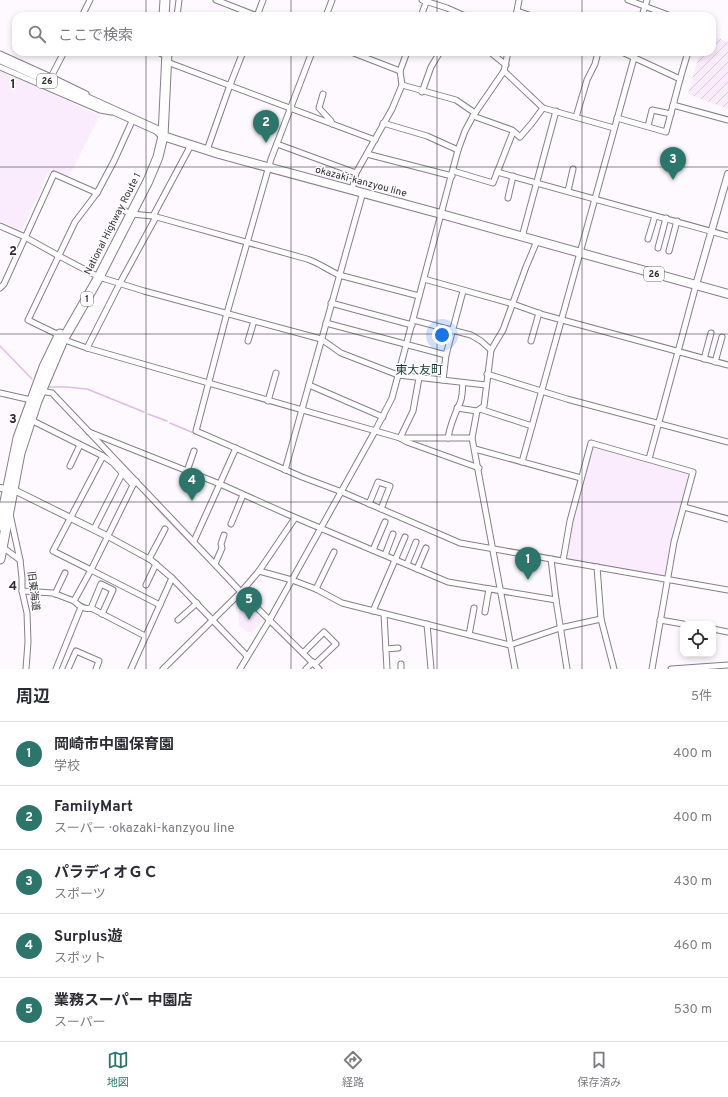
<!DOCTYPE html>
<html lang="ja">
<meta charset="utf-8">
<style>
:root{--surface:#fff;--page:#f7f7f7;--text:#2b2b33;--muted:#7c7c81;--line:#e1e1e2;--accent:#2d746b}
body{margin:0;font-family:Overpass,"Noto Sans JP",sans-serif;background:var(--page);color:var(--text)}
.controls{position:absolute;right:12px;bottom:12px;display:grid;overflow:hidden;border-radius:8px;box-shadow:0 2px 6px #0003}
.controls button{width:36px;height:36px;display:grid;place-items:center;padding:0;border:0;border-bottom:1px solid var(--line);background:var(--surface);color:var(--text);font:20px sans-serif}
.you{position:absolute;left:442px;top:335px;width:14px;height:14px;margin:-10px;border:3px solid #fff;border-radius:50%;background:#1a73e8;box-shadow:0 0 0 6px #1a73e833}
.badge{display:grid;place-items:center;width:26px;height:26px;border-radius:50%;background:var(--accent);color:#fff;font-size:13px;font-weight:700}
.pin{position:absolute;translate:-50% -33px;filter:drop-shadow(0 1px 2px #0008)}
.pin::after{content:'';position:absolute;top:21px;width:14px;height:12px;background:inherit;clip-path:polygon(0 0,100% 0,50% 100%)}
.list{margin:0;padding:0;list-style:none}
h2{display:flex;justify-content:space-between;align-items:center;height:52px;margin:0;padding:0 16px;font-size:17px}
h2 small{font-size:13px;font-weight:400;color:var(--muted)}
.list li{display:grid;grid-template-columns:26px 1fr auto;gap:12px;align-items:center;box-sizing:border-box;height:64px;padding:0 16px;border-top:1px solid var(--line)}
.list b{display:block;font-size:15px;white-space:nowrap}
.list p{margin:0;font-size:13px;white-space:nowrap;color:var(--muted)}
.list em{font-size:13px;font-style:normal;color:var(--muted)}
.icon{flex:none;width:22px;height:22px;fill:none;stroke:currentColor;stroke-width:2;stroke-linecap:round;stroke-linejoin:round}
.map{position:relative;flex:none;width:728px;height:669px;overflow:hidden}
.search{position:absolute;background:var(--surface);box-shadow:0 2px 6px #0003;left:12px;right:12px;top:12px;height:44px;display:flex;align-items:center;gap:10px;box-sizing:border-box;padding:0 14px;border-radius:12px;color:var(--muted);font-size:15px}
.sheet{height:372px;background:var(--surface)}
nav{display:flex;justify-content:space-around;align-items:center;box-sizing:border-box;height:56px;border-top:1px solid var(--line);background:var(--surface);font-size:11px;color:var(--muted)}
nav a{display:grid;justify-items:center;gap:2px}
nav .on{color:var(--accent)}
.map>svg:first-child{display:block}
.built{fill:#faecfd}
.industrial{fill:url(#industrial-furrows)}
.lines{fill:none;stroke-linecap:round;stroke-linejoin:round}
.stream{stroke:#e2bae9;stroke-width:1.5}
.minor-casing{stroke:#867e88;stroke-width:7}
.tertiary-casing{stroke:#867e88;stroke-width:8}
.primary-casing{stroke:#867e88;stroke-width:10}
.trunk-casing{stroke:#867e88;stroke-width:11}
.minor{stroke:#fff;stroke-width:5}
.tertiary{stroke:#fff;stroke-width:6}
.primary{stroke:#fff;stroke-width:8}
.trunk{stroke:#fff;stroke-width:9}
.grid{fill:none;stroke:#2e2b2f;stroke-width:1;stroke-opacity:0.55}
.labels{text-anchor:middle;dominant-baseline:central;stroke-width:3;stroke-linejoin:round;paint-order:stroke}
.shield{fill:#fff;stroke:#6d6b6d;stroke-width:1}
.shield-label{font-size:9px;font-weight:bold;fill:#2e2b2f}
.street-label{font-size:10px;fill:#2e2b2f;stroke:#fff}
.quarter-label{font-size:12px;fill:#153632;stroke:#fff}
.grid-label{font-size:13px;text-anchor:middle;font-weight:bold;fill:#2e2b2f;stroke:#fff;stroke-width:3;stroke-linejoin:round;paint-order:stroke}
</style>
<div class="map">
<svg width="728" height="669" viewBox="0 0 728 669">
<defs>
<pattern id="industrial-furrows" width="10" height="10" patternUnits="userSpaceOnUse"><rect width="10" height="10" fill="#faecfd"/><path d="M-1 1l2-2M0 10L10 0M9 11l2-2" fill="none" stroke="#d7cbd9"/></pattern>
</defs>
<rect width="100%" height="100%" fill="#fdf9fe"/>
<g class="built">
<polygon points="0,71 100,115 69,177 49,170 22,230 0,221"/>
<polygon points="593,446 689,474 672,537 666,575 664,576 567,558 572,524"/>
<polygon points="249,605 259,616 260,624 252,632 247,632 239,625 238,613"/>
</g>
<polygon class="industrial" points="712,36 728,42 728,109 688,94 700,52 712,52"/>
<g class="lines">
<g class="stream">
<polyline points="0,346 32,379"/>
<polyline points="48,391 47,387 66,387 87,389 144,412"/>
<polyline points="148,414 167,421"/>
<polyline points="170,423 196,434"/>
<polyline points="329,490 338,493"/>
<polyline points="342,495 375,509"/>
<polyline points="151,501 161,513 196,549"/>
</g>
<g class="minor-casing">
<g id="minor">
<polyline points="216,0 257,16"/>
<polyline points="422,0 447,8 465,16"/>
<polyline points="628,0 671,16"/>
<polyline points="517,11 532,16"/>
<polyline points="82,16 90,0"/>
<polyline points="177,16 179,0"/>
<polyline points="257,16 263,0"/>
<polyline points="326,16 332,0"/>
<polyline points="421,16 427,0"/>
<polyline points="516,16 519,0"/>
<polyline points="642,16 647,0"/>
<polyline points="64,52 51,77 86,94"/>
<polyline points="158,52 162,54"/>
<polyline points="312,52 271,159 227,313 196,431 302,477 342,492 460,543 728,590"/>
<polyline points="351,52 400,71"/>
<polyline points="490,52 506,65"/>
<polyline points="0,54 51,77"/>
<polyline points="167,62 375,140"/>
<polyline points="0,67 100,110 111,112"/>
<polyline points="504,71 543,108 614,128"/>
<polyline points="680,79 688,52"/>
<polyline points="402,85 456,100 475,113"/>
<polyline points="422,92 431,67 440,52"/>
<polyline points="323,94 319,108 331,121 332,124"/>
<polyline points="673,105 728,120"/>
<polyline points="473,116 512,130 520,137 532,123 543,108"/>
<polyline points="576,117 587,80 595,64 598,52"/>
<polyline points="617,118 666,132 680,79 622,52"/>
<polyline points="383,123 427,136 458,150"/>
<polyline points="648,126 652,110 671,114"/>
<polyline points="277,144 356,173"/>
<polyline points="207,150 230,85 243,52"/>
<polyline points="367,154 452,176"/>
<polyline points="453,171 493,183 513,132"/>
<polyline points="497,172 728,236"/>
<polyline points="352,190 356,173 392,109 402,85 400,71 407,52"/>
<polyline points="568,191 573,169"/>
<polyline points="508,198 513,176"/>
<path d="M125,211L131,214L153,216L307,259C319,263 328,270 339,275L419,296"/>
<polyline points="153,216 191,145"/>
<polyline points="0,226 25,237 59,256 99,277 144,291 321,339 341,353 398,375 486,385"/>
<polyline points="522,237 556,111"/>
<polyline points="648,239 655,216"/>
<polyline points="658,248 666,218"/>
<polyline points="669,251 677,221"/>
<polyline points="424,279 513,304 544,315 728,365"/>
<polyline points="0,288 4,284 54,174 97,193"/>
<polyline points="331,303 412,325"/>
<polyline points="413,320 471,335 481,341 491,350"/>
<polyline points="326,323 446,355"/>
<polyline points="59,335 28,320 75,222 97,193 114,161 133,119"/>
<polyline points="62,339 87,348 400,438 407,442 479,468"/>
<polyline points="248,341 254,321"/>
<polyline points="531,341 539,313"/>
<polyline points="87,348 120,283 156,217"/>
<polyline points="704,359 711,333"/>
<polyline points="715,362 722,337"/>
<polyline points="487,374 567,399 728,442"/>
<polyline points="443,380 446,355 463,291"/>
<polyline points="309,385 383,417"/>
<polyline points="41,391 52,393 241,592 319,669"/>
<polyline points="0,393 31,400"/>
<polyline points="268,401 276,373"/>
<polyline points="457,408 477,411"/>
<polyline points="480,409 532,426"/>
<polyline points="31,420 103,456 113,463 133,485"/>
<polyline points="89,432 220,484 287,514 448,582 556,600"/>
<polyline points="400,438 413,411 419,378"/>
<polyline points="401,438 472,438"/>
<path d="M448,438C450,425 454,416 459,405C463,399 462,389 463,383"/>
<polyline points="475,449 581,478"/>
<path d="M103,456L53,551L91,570L74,601C79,606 84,610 91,608L145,636"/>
<polyline points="649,459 696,285"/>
<polyline points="522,462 634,58"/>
<polyline points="70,466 80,445"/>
<polyline points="285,470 363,192"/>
<polyline points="187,471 194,451"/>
<polyline points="136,481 133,485 91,570 160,605"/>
<polyline points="369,504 378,482 390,486 381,509"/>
<polyline points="684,507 728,519"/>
<polyline points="10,514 20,560"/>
<polyline points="231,524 243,495"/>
<polyline points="94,529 123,472"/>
<polyline points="107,536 151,560 172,578 247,656"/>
<polyline points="194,541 236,448"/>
<polyline points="1,546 20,560 22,578 22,591 27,613 28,642 26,669"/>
<polyline points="373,550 385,522"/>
<polyline points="385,555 393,534"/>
<polyline points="149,559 165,529"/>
<polyline points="551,559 556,600 567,669"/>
<polyline points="563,561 570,521 591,443 693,472 674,542 652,669"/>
<polyline points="215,564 222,548 221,544 224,535"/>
<polyline points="407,564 416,542"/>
<polyline points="597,567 601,619 614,669"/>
<polyline points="417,569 426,548"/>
<polyline points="259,571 292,580 316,589 342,603 510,645 560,628 601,619"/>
<polyline points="146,585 156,564"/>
<polyline points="316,589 334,552"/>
<polyline points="22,591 53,593 74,601"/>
<polyline points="55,594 65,573"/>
<polyline points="91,608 101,584 113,590 102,614"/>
<polyline points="373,611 405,537"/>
<polyline points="485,612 489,589"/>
<polyline points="384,614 387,669"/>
<polyline points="178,620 197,603"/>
<polyline points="660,620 683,624"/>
<polyline points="427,624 431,669"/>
<polyline points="713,629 728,632"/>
<polyline points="469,635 474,608"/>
<polyline points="386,649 398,648"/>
<polyline points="303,653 324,632 336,644 315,664"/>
<polyline points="401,664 401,669"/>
<polyline points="56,669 81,607"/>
<polyline points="68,669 76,651 99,661 96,669"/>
<polyline points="131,669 172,578"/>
<polyline points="163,669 241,592 259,571 295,518"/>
<polyline points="240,669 269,621 375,431 392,398 458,150 465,131 473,116 504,71 508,52"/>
<polyline points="306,669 313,662"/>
<polyline points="515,669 472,438 477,411 484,406 491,350 503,330 526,267 537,241"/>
<polyline points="671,669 728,665"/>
</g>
</g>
<g class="tertiary-casing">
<g id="tertiary">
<polyline points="696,285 728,174"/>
<polyline points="0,488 14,490 107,536"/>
</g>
</g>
<g class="primary-casing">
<polyline id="primary" points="0,59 157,130 163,136 219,154 441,214 728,294"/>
</g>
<g class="trunk-casing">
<g id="trunk">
<polyline points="164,16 165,0"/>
<polyline points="0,526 18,438 44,367 60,334"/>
<polyline points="0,559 20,453 37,401 63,340 99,277 148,181 158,157 163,136 167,52"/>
</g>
</g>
<use href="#minor" class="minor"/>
<use href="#tertiary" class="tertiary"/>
<use href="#primary" class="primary"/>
<use href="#trunk" class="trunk"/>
</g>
<path class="grid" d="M146,0V16M291,0V16M437,0V16M582,0V16M146,52V669M291,52V669M437,52V669M582,52V669M0,167H728M0,334H728M0,502H728"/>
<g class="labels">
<g class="shield">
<rect x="37" y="74" width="20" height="14" rx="3"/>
<rect x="644" y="267" width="20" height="14" rx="3"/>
<rect x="81" y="292" width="12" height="14" rx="3"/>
</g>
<g class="shield-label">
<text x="47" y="81">26</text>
<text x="654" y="274">26</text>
<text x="87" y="299">1</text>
</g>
<g class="street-label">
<text transform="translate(361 182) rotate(15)">okazaki-kanzyou line</text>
<text transform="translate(113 224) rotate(-63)">National Highway Route 1</text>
<text transform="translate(33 591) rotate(83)">旧東海道</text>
</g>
<g class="quarter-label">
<text x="419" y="371">東大友町</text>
</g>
</g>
<g class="grid-label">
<text x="13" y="88">1</text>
<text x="13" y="255">2</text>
<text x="13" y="423">3</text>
<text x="13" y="590">4</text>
</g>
</svg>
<div class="controls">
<button><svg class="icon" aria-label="locate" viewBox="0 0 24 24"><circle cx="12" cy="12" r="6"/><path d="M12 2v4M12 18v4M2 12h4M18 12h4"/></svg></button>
</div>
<div class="you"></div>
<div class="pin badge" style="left:528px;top:580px">1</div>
<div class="pin badge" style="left:266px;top:143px">2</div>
<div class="pin badge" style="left:673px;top:180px">3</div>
<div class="pin badge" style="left:192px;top:501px">4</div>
<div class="pin badge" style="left:249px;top:620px">5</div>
<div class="search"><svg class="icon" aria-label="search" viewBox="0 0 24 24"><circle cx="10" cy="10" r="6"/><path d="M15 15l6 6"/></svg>ここで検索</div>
</div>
<section class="sheet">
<h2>周辺<small>5件</small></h2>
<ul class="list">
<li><span class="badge">1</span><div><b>岡崎市中園保育園</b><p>学校</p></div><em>400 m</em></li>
<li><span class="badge">2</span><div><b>FamilyMart</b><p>スーパー · okazaki-kanzyou line</p></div><em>400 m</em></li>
<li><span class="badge">3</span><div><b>パラディオＧＣ</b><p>スポーツ</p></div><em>430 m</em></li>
<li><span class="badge">4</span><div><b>Surplus遊</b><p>スポット</p></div><em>460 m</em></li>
<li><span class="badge">5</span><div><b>業務スーパー 中園店</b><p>スーパー</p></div><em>530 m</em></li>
</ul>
</section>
<nav>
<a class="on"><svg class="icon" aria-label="map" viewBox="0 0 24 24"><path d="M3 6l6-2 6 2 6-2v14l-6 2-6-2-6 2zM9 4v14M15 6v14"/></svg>地図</a>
<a><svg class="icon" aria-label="directions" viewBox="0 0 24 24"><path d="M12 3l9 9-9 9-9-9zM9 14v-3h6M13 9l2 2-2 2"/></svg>経路</a>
<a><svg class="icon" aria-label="saved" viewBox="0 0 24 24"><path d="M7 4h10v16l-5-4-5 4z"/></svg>保存済み</a>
</nav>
